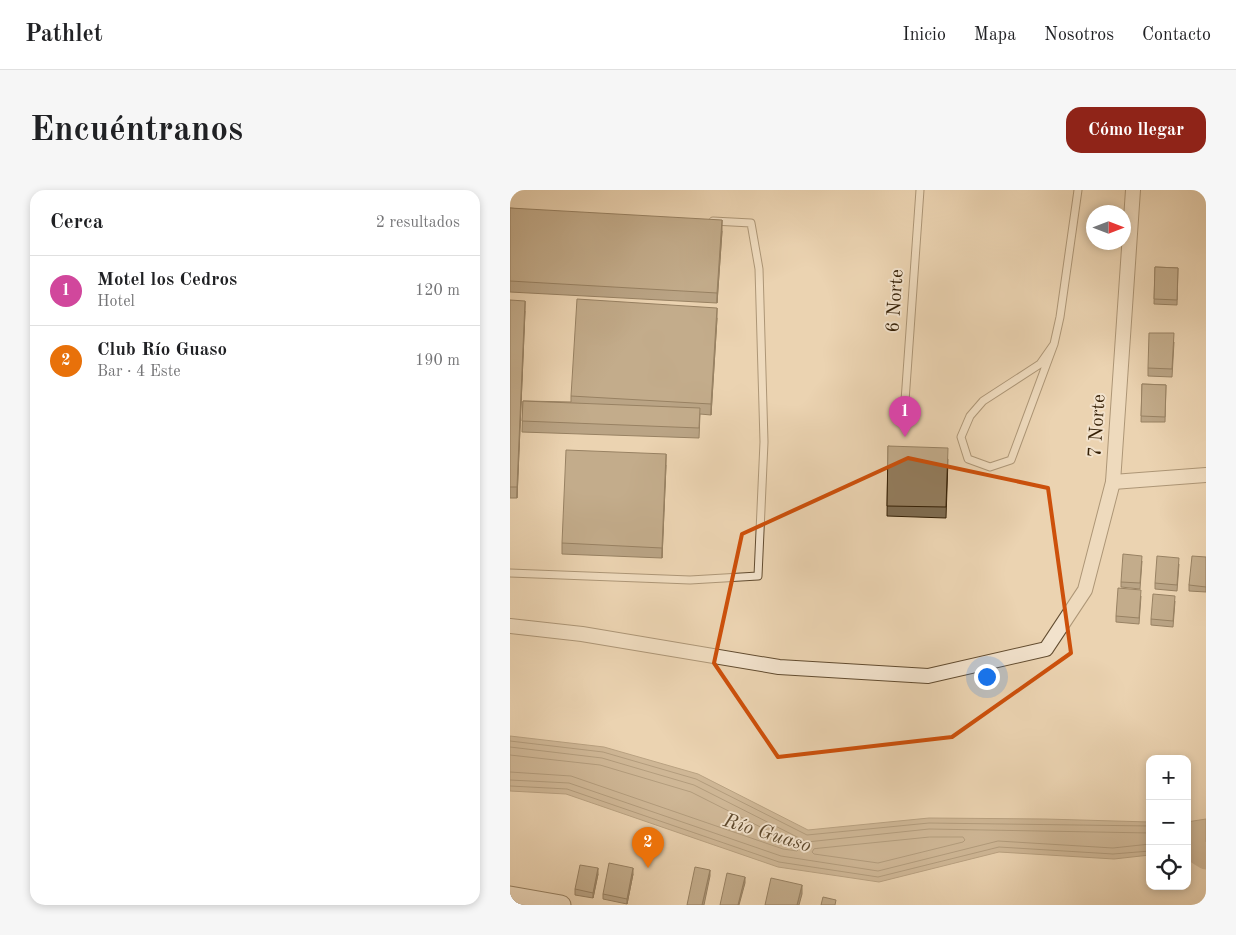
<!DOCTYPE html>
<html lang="es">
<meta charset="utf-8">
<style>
:root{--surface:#fff;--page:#f6f6f6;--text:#202124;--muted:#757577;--line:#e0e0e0;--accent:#8f2418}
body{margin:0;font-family:"Old Standard TT",serif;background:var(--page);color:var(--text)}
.controls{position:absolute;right:15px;bottom:15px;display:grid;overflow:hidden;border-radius:10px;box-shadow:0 2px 8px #0003}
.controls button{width:45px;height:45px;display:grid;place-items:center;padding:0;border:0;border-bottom:1px solid var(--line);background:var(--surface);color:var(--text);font:25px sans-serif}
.compass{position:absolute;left:576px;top:15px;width:45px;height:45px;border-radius:50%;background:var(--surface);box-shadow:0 2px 8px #0003;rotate:90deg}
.you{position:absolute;left:476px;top:486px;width:18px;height:18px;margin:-12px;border:4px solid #fff;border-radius:50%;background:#1a73e8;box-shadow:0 0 0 8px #1a73e833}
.badge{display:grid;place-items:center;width:32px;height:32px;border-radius:50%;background:var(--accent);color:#fff;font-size:16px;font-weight:700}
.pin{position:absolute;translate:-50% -41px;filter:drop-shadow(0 1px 2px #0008)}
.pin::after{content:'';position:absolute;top:26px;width:18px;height:15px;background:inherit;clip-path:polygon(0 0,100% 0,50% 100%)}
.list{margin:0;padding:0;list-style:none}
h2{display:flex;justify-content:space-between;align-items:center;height:65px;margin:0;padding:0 20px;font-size:21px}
h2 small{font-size:16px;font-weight:400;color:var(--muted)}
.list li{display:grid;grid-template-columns:32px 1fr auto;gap:15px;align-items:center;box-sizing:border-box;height:70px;padding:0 20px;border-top:1px solid var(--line)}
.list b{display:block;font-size:19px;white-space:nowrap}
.list p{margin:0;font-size:16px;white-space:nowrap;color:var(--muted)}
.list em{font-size:16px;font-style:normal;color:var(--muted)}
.icon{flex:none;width:28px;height:28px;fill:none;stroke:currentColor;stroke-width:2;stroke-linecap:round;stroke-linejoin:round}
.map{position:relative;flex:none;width:696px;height:715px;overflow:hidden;border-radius:15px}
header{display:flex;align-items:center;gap:30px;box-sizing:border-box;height:70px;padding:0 25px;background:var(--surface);border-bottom:1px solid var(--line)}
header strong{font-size:24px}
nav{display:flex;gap:28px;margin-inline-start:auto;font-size:18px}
.intro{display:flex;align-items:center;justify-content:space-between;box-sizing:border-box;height:120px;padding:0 30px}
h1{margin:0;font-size:35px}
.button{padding:12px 22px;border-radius:15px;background:var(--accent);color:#fff;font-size:18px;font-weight:700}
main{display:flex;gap:30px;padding:0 30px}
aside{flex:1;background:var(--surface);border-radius:15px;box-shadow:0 2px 8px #0003}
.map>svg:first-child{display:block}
.water{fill:#ad9677;stroke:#7d6649}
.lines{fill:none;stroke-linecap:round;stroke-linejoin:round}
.shore{stroke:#705a3e;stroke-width:1}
.river{stroke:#ad9677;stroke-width:25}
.lane-casing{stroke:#624c30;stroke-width:9}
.street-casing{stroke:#624c30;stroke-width:16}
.secondary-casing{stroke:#341f05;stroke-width:21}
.lane{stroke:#f2e2cc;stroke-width:7}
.street{stroke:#f2e2cc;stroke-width:14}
.secondary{stroke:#f2e2cc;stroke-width:19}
.wall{fill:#7e6c51;stroke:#341f05}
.shaded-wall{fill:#675842;stroke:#341f05}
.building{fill:#937d5e;stroke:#341f05}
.marked{fill:none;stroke:#cd500b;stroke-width:4;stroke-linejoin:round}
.labels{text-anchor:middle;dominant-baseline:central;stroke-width:4;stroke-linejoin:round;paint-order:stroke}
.street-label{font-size:19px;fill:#341f05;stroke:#f2e2cc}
.water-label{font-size:20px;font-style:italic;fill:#5e492d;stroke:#f2e2cc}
</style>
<header>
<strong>Pathlet</strong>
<nav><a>Inicio</a><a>Mapa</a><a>Nosotros</a><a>Contacto</a></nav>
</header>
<div class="intro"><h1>Encuéntranos</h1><a class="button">Cómo llegar</a></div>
<main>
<aside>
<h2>Cerca<small>2 resultados</small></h2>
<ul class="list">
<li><span class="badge" style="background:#d1479c">1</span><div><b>Motel los Cedros</b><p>Hotel</p></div><em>120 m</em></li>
<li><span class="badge" style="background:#e8710a">2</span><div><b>Club Río Guaso</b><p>Bar · 4 Este</p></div><em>190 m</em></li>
</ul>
</aside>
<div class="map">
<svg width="696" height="715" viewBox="0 0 696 715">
<rect width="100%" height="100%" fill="#ebd3b1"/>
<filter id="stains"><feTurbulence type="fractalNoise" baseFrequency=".004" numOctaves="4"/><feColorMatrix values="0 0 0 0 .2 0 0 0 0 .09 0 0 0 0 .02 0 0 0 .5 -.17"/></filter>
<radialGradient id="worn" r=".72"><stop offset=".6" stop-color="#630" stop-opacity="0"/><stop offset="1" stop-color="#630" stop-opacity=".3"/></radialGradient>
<g class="water">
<polygon points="0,546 94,557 188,584 298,640 419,628 535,629 640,632 640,665 604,669 489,662 369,692 268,677 56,604 0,601"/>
<polygon points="696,629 696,658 677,661 677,632"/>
</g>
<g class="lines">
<g class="shore">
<polyline points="0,551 93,562 186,589 297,645 419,633 640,636"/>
<polyline points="0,557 92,568 184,595 297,652 419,639 640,643"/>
<polyline points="0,565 90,575 181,602 288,656 289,659 287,661 273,659 61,586 0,582"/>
<polyline points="0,590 59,593 271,666 368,681 488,651 603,658 640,654"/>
<polyline points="0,596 57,599 269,672 368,687 489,657 603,664 640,661"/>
<polygon points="420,647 453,647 455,650 453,652 368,673 304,664 302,662 304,659"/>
</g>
<polyline class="river" points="677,655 696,667"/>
<g class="lane-casing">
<g id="lane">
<polyline points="544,154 530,174 473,211 460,226 451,247 458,269 480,277 501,270 544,154 550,127 568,0"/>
<polyline points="394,225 410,0"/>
<polyline points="0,383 180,390 248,386 254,252 249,79 241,33 203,31"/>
</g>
</g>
<g class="street-casing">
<g id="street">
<polyline points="603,292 696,285"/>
<polyline points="0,436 72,444 269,477 418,486 536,459 575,400 603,292 623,0"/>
</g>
</g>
<g class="secondary-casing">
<polyline id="secondary" points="0,706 51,715"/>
</g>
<use href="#lane" class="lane"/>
<use href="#street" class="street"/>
<use href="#secondary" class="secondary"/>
</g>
<g class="wall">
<polygon points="0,18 212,41 207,113 0,102"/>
<polygon points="645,77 668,78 667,115 644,114"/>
<polygon points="0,110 15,121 7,308 0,308"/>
<polygon points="207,128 201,225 190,224 189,248 12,242 13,211 61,212 61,206"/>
<polygon points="664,152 662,187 638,186 638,178"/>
<polygon points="632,194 656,195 655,232 631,232"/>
<polygon points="378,256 438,269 436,328 377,326"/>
<polygon points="156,275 152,368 52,364 52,353"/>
<polygon points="696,367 696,402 679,401 679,395"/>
<polygon points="632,371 630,399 611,397 611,392"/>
<polygon points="669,374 667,401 645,399 645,393"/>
<polygon points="631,406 629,434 606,432 606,426"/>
<polygon points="665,411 663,437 641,435 641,429"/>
<polygon points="88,684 83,708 65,705 65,699"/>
<polygon points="123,684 117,714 93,709 93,704"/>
</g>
<g class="shaded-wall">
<polygon points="212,30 212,41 207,113 207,103"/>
<polygon points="15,111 15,121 7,308 7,297"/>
<polygon points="207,118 207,128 201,225 201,214"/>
<polygon points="156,264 156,275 152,368 152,358"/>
<polygon points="88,678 88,684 83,708 83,703"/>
<polygon points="123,678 123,684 117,714 117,709"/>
<polygon points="200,680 200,686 194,715 192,715"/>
<polygon points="235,687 235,693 229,715 228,715"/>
<polygon points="292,695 292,704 289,715 287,715"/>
</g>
<g class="building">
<polygon points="0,18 212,30 207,103 0,91"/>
<polygon points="645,77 668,78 667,110 644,109"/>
<polygon points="67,109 207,118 201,214 61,206"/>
<polygon points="0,110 15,111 7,297 0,297"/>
<polygon points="639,143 664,143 662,179 638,178"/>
<polygon points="632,194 656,195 655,227 631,226"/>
<polygon points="13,211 190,218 189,238 12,231"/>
<polygon points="378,256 438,258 436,317 377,316"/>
<polygon points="56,260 156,264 152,358 52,353"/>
<polygon points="613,364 632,366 630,393 611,392"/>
<polygon points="647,366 669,368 667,395 645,393"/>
<polygon points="682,366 696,367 696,397 679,395"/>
<polygon points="608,398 631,400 629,428 606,426"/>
<polygon points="643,404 665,406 663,431 641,429"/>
<polygon points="99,673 123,678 117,709 93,704"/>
<polygon points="70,675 88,678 83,703 65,699"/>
<polygon points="185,677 200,680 192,715 177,715"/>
<polygon points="217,683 235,687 228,715 210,715"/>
<polygon points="261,688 292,695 287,715 255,715"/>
<polygon points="313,707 326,710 325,715 311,715"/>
</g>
<path d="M0 0H696V715H0ZM398,268L538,298L561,463L442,547L268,567L204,473L232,344Z" fill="#ebd3b1" fill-opacity=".55" fill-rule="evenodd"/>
<path class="marked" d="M398,268L538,298L561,463L442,547L268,567L204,473L232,344Z"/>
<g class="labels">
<g class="street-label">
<text transform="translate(386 111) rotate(-86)">6 Norte</text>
<text transform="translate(588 236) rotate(-86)">7 Norte</text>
</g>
<g class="water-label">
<text transform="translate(257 644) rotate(17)">Río Guaso</text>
</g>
</g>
<rect width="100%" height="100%" filter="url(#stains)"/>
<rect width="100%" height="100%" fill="url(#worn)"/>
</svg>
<div class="controls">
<button>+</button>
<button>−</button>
<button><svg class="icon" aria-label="locate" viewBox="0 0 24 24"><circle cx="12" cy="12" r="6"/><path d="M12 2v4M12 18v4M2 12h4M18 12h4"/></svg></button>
</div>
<svg class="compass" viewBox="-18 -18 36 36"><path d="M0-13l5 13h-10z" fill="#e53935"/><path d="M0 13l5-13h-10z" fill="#757577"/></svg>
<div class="you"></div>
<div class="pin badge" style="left:395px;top:247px;background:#d1479c">1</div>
<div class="pin badge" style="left:138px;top:678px;background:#e8710a">2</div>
</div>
</main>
